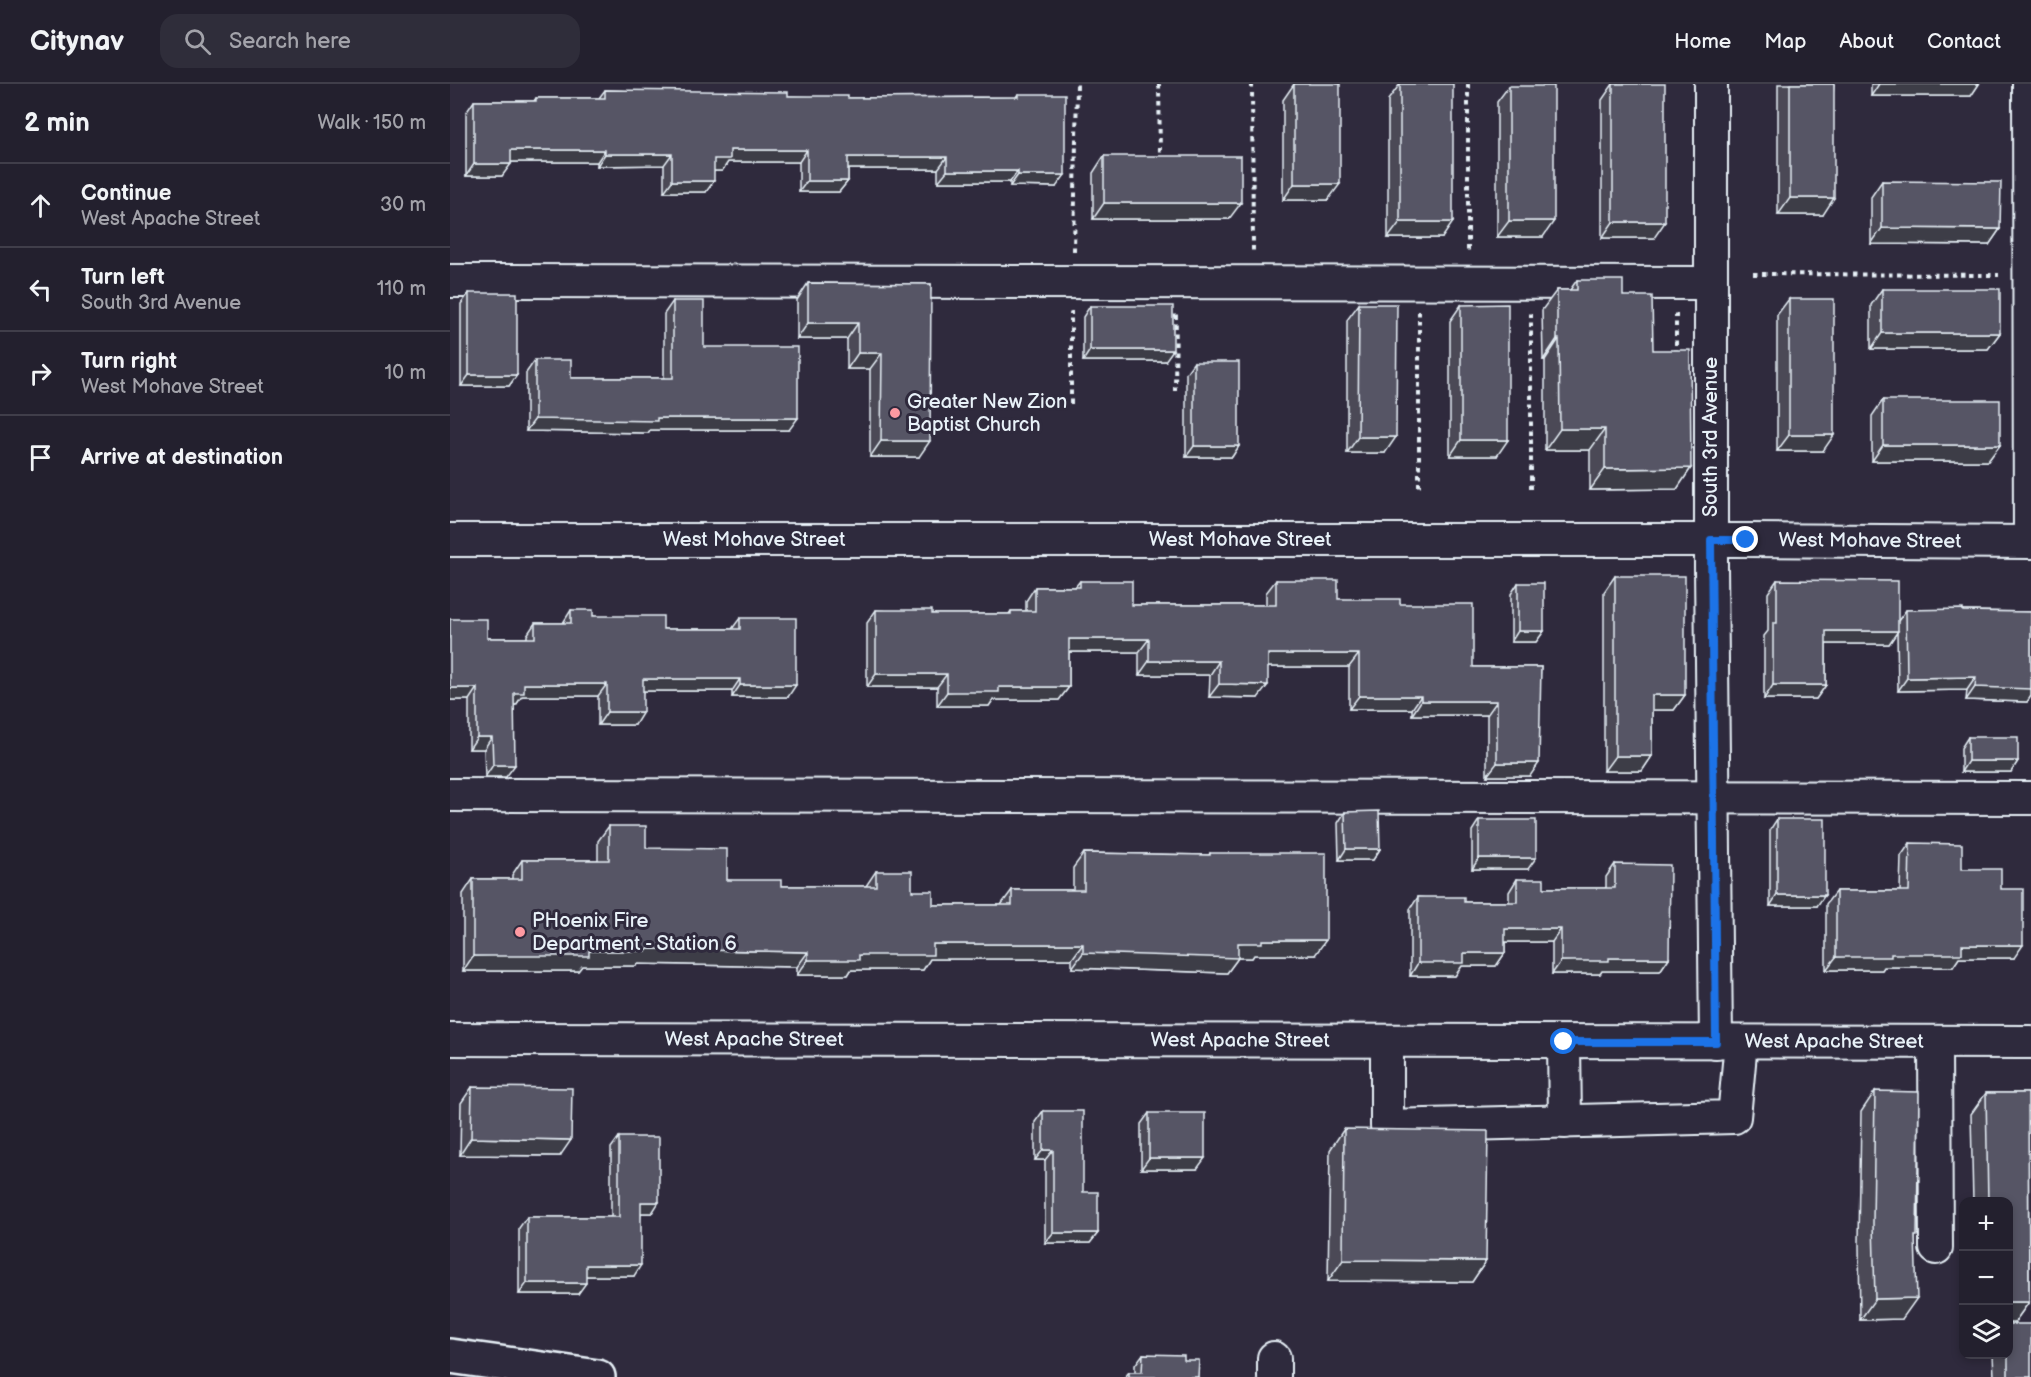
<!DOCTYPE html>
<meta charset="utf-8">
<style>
:root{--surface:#23202e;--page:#2f2d3a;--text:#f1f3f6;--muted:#a3a3aa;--line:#403e4a}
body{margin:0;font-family:"Balsamiq Sans",sans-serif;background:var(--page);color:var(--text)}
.controls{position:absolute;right:18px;bottom:18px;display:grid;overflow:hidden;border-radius:12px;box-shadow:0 3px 9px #0003}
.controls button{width:54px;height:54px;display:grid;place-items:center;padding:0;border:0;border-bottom:2px solid var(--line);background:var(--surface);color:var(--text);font:30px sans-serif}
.stop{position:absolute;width:18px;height:18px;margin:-14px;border:4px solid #1a73e8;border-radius:50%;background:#fff}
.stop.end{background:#1a73e8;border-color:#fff;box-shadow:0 2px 6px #0008}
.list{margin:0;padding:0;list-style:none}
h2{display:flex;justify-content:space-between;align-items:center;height:78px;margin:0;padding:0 24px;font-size:26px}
h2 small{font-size:20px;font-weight:400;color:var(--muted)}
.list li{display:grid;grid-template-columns:39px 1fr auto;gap:18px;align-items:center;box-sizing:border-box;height:84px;padding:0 24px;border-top:2px solid var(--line)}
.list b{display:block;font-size:22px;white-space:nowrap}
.list p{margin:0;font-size:20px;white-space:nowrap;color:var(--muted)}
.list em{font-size:20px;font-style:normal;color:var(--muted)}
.icon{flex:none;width:33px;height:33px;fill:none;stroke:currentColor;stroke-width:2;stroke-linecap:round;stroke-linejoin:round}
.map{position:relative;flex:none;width:1581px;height:1293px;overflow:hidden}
header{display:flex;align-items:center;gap:36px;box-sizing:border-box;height:84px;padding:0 30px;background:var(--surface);border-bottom:2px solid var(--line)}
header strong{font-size:28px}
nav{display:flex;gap:33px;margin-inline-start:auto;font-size:21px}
.search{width:420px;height:54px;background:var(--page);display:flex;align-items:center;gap:15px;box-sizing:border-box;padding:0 21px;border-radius:18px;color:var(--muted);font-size:22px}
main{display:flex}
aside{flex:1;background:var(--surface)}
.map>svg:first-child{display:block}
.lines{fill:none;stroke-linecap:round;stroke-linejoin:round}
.minor-casing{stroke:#e8f1f8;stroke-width:36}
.major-casing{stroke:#e8f1f8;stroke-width:38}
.path{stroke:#e8f1f8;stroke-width:4;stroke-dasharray:4.5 4.5;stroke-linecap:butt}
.minor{stroke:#2f2a3d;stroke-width:32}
.major{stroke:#2f2a3d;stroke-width:33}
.wall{fill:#4b4957;stroke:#e8f1f8;stroke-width:1.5}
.shaded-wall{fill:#3d3c47;stroke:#e8f1f8;stroke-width:1.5}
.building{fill:#575565;stroke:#e8f1f8;stroke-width:1.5}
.route{stroke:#1a73e8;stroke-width:8}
.poi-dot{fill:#ff9aa2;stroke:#2f2a3d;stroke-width:2}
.labels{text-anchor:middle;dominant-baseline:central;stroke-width:6;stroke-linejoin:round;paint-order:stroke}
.poi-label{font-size:20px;fill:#e8f1f8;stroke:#2f2a3d;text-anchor:start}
.street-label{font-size:20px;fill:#e8f1f8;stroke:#2f2a3d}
</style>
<header>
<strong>Citynav</strong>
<div class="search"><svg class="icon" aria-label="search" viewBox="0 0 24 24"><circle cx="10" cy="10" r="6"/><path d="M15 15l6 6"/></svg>Search here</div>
<nav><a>Home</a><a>Map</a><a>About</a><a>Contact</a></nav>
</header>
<main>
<aside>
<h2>2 min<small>Walk · 150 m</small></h2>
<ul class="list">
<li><svg class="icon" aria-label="ahead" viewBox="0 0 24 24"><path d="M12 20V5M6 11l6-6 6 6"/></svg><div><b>Continue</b><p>West Apache Street</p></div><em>30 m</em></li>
<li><svg class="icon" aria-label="left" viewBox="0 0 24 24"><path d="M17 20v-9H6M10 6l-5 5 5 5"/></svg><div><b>Turn left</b><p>South 3rd Avenue</p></div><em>110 m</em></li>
<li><svg class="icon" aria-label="right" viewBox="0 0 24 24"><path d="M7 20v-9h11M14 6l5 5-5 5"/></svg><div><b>Turn right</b><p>West Mohave Street</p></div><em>10 m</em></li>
<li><svg class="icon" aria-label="arrive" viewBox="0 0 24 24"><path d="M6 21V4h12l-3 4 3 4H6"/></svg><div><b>Arrive at destination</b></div></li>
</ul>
</aside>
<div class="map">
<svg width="1581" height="1293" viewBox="0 0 1581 1293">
<rect width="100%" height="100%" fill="#2f2a3d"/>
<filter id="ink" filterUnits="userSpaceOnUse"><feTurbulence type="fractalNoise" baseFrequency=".0167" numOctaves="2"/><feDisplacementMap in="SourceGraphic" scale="12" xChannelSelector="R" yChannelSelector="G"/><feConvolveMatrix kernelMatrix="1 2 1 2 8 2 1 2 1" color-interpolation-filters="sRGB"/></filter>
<g filter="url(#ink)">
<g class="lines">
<g class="minor-casing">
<g id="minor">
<polyline points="1261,0 1261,483 1266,958"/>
<polyline points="1579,0 1580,458"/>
<polyline points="0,197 1260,199"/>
<path id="s1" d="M0,456H1296L1581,458"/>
<polyline points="0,711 1581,714"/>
<path id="s2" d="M0,955L1581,958"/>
<polyline points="937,957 937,1042 1284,1033 1291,958"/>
<polyline points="1114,958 1115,1038"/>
<polyline points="1485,958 1486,1164"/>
<polyline points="824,1274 824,1293"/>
</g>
</g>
<g class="major-casing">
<polyline id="major" points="0,1272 148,1293"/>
</g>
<g class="path">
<polyline points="709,0 710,71"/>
<polyline points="802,0 803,167"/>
<polyline points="1018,0 1018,170"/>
<polyline points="624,167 627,0"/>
<polyline points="1303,190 1549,191"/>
<polyline points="969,227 969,405"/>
<polyline points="1226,270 1226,229"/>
<polyline points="725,307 726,227"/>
<polyline points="621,320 621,229 623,229"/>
<polyline points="1081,405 1081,228"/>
</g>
<use href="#minor" class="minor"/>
<use href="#major" class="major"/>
</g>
<g class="wall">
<polygon points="844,0 878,116 833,116 833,16"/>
<polygon points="950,0 992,154 938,154 938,16"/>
<polygon points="1163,0 1204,154 1152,154 1152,16"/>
<polygon points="1328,0 1384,0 1373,131 1328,131"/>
<polygon points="1421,0 1529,0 1521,12 1421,12"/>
<polygon points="1059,2 1093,153 1047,153 1047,18"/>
<polygon points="155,6 398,14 566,13 568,10 606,103 560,102 560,98 488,98 488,85 398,85 398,97 389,108 349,108 349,78 278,78 272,87 264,87 256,108 214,108 214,81 147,82 147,78 61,78 52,92 16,92 16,29 24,17 84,17 86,14 149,14"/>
<polygon points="654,72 779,135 643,135 643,89"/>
<polygon points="1432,97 1550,145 1539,161 1421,160 1421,113"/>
<polygon points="1127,196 1173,212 1203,266 1241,384 1227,405 1140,406 1140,366 1095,366 1095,276 1093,276 1092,226 1107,206 1120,206"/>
<polygon points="358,199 481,200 469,373 420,373 420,285 397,285 397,255 347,255 347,216"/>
<polygon points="1432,205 1550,249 1538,265 1421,265 1421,221"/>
<polygon points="19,209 67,291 59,302 11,302 11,220"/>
<polygon points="1339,215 1373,367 1327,367 1327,231"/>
<polygon points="223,217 254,263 339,346 200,346 198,349 76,347 76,289 85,276 121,294 214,294 214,230"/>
<polygon points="909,220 935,369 897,369 897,236"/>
<polygon points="1011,221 1047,372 1000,372 1000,237"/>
<polygon points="640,222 715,277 633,277 633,233"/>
<polygon points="744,278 789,362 782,373 736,373 736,289"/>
<polygon points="1433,316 1550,361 1538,377 1422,377 1422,332"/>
<polygon points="1165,492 1235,611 1224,626 1202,626 1202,672 1192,687 1154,687 1154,508"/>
<polygon points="826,496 888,515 950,520 1023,583 1091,583 1080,692 1037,692 1037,631 962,631 962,625 899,625 899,583 818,583 808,614 759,613 760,591 689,591 689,568 619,568 619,603 609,616 543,616 539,622 487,622 487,603 417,603 417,539 426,526 482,530 559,530 561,527 576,527 576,517 585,503 625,503 630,497 682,521 816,521 816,509"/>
<polygon points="1327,496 1448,537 1456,526 1581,528 1581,612 1577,618 1516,616 1517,606 1448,607 1447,548 1439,560 1376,560 1376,601 1366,615 1314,615 1314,552 1318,547 1318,509"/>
<polygon points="1068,499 1094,547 1086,558 1061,558 1061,510"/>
<polygon points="121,526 143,532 213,545 282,545 290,534 338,613 282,613 282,607 193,607 185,641 148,641 148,612 72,612 66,621 64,621 56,693 35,693 34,665 19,665 19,616 0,616 37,554 77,554 77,551 85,539 113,539"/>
<polygon points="1518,653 1568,677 1561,688 1511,688 1511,664"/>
<polygon points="895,728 930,765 923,776 889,776 888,739"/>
<polygon points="1327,735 1367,822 1320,822 1320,746"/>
<polygon points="1029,736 1078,785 1022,785 1022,747"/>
<polygon points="159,742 196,764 277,796 331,802 416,802 426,787 462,807 483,821 551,821 562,806 623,806 623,784 634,769 759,771 760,769 865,871 804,871 802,874 788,874 777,889 622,884 622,875 480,875 473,886 401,886 398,891 347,891 347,883 187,880 186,882 132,882 128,887 13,887 13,810 23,795 62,795 62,791 72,776 148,776 148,757"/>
<polygon points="1460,759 1551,805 1564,874 1509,874 1503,883 1434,883 1432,886 1376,886 1376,820 1386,807 1450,807 1451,772"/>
<polygon points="1165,780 1219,874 1210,887 1152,887 1150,890 1102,890 1102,858 1055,858 1055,869 1046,882 1012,882 1005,892 960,892 960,825 968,813 1014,818 1059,818 1059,808 1067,795 1094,804 1156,804 1156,793"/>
<polygon points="22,1003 110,1072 10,1071 11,1019"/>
<polygon points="1425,1007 1465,1154 1452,1235 1410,1236 1409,1160 1411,1028"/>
<polygon points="1536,1009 1578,1009 1579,1218 1564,1239 1558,1239 1558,1118 1523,1118 1521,1030"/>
<polygon points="593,1027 633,1108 648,1149 640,1159 595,1159 595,1076 585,1076 585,1038"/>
<polygon points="699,1029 747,1085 691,1085 691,1040"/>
<polygon points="894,1045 1036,1177 1022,1198 878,1197 880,1066"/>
<polygon points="169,1053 202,1129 191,1129 184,1192 136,1192 128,1210 69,1210 69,1144 77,1133 161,1133 161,1064"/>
<polygon points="693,1270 734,1276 748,1293 675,1293 679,1288 685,1288 685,1281"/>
<polygon points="1543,1270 1558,1270 1581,1293 1544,1293"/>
</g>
<g class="shaded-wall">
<polygon points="1429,0 1529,0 1521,12 1421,12"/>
<polygon points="61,66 155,66 147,78 52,78"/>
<polygon points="280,66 357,66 349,78 278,78 272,87 256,87 264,75"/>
<polygon points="155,70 222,70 214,81 147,82"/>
<polygon points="398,73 497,73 488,85 389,85"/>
<polygon points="24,80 61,80 52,92 16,92"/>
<polygon points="497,87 568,87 560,98 488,98"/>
<polygon points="568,91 615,91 606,103 560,102"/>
<polygon points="222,97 264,97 256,108 214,108"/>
<polygon points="357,97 398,97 389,108 349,108"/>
<polygon points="844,100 890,100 878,116 833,116"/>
<polygon points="1340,114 1384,114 1373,131 1328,131"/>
<polygon points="654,119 791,119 779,135 643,135"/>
<polygon points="1059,137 1104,137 1093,153 1047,153"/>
<polygon points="950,138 1003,138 992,154 938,154"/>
<polygon points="1163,138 1215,138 1204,154 1152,154"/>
<polygon points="1432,144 1550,145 1539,161 1421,160"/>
<polygon points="358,239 408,239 397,255 347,255"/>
<polygon points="1432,249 1550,249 1538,265 1421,265"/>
<polygon points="1107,255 1109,255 1095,276 1093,276"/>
<polygon points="640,266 723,266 715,277 633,277"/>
<polygon points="408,269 432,269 420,285 397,285"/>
<polygon points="19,291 67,291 59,302 11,302"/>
<polygon points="207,334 348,334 339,346 200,346 198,349 76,347 85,335"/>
<polygon points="1110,345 1155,345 1140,366 1095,366"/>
<polygon points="1339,351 1384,351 1373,367 1327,367"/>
<polygon points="908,353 946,353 935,369 897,369"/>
<polygon points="1011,356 1058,356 1047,372 1000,372"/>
<polygon points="431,357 480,357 469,373 420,373"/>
<polygon points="1433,361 1550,361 1538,377 1422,377"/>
<polygon points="744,362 789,362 782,373 736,373"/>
<polygon points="1241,384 1227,405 1140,406 1155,385"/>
<polygon points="1068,547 1094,547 1086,558 1061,558"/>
<polygon points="1376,547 1448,547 1439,560 1366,560"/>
<polygon points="619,555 699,555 689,568 609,568"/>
<polygon points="818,570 909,570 899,583 809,583"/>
<polygon points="699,577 769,577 760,591 689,591"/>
<polygon points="426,590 497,590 487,603 417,603"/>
<polygon points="1526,593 1517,606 1448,607 1457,594"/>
<polygon points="193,595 290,595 282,607 185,607"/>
<polygon points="74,600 157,600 148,612 72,612 66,621 55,621 64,609"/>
<polygon points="769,600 818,601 808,614 759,613"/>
<polygon points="290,601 346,601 338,613 282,613"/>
<polygon points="1323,601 1376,601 1366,615 1314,615"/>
<polygon points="549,603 619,603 609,616 543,616 539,622 487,622 497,608"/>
<polygon points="1525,603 1581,603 1581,612 1577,618 1516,616"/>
<polygon points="0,604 27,604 19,616 0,616"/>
<polygon points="1202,611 1235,611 1224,626 1192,626"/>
<polygon points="909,612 971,612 962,625 899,625"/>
<polygon points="971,617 1047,617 1037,631 962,631"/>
<polygon points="157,628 193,628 185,641 148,641"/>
<polygon points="27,653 42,653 34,665 19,665"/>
<polygon points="1165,672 1202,672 1192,687 1154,687"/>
<polygon points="1518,677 1568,677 1561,688 1511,688"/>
<polygon points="1047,679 1089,679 1080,692 1037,692"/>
<polygon points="43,681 65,681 56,693 35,693"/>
<polygon points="896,765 930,765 923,776 889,776"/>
<polygon points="1029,774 1086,774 1078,785 1022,785"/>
<polygon points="1327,811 1375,811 1367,822 1320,822"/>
<polygon points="1055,845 1111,845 1102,858 1046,858"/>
<polygon points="812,856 876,856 865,871 804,871 802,874 788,874 777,889 622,884 633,869 788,859"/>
<polygon points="483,860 633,860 622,875 480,875 473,886 401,886 398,891 347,891 358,876 409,871"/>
<polygon points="1512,861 1573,861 1564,874 1509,874 1503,883 1434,883 1432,886 1376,886 1386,873"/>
<polygon points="196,865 358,868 347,883 187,880 186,882 132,882 128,887 13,887 23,872"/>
<polygon points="1014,869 1055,869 1046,882 1012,882 1005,892 960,892 968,879"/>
<polygon points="1159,874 1219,874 1210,887 1152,887 1150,890 1102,890 1111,877"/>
<polygon points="21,1054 121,1056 110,1072 10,1071"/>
<polygon points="593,1066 603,1066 595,1076 585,1076"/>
<polygon points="699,1074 755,1074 747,1085 691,1085"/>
<polygon points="191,1118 209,1118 202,1129 184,1129"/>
<polygon points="603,1149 648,1149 640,1159 595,1159"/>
<polygon points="893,1176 1036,1177 1022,1198 878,1197"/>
<polygon points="136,1181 191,1181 184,1192 128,1192"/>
<polygon points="77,1199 136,1199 128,1210 69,1210"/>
<polygon points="1467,1214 1452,1235 1410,1236 1425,1215"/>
<polygon points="1558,1218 1579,1218 1564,1239 1558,1239"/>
</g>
<g class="building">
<rect x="844" y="0" width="46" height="100"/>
<rect x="950" y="0" width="53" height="138"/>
<rect x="1163" y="0" width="52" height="138"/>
<rect x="1340" y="0" width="44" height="114"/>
<rect x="1059" y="2" width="45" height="135"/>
<polygon points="155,6 338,8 338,12 398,12 398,14 568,13 568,10 615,10 615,91 568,91 568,87 497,87 497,73 398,73 398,97 357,97 357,66 280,66 280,75 264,75 264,97 222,97 222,70 155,70 155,66 61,66 61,80 24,80 24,17 86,17 86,14 155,14"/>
<rect x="654" y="72" width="137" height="47"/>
<polygon points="1432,97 1551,98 1550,145 1432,144"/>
<polygon points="1127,196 1173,196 1173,212 1202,212 1203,266 1240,266 1241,384 1155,385 1155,345 1110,345 1109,255 1107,255 1107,206 1127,206"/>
<polygon points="358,199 481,200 480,357 431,357 432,269 408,269 408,239 358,239"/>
<rect x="1432" y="205" width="118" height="44"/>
<rect x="19" y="209" width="48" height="82"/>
<rect x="1339" y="215" width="45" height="136"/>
<polygon points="223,217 254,217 254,263 348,263 348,334 207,334 207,337 85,335 85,276 121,276 121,294 223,294"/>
<polygon points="909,220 947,220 946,353 908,353"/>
<polygon points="1058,220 1058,356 1011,356 1011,221"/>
<rect x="640" y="222" width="83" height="44"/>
<rect x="744" y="278" width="45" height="84"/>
<rect x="1433" y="316" width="117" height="45"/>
<polygon points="1165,492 1235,492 1235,611 1202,611 1202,672 1165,672"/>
<polygon points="826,496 888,496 888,515 950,515 950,520 1023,520 1023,583 1091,583 1089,679 1047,679 1047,617 971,617 971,612 909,612 909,570 818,570 818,601 769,600 769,577 699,577 699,555 619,555 619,603 549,603 549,608 497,608 497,590 426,590 426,526 482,526 482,530 561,530 561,527 585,527 585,503 630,503 630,497 682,497 682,521 826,521"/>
<polygon points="1327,496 1448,497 1448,547 1376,547 1376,601 1323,601 1323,539 1327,539"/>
<rect x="1068" y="499" width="26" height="48"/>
<polygon points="1513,525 1513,527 1581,528 1581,605 1525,603 1526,593 1457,594 1456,526"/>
<polygon points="121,526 143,526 143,532 213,532 213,545 290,545 290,534 346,534 346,601 290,601 290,595 193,595 193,628 157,628 157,600 74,600 74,609 64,609 65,681 43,681 42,653 27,653 27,604 0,604 0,535 37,535 37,554 85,554 85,539 121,539"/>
<rect x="1518" y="653" width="50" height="24"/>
<polygon points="929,727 930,765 896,765 895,728"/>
<rect x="1327" y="735" width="48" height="76"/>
<rect x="1029" y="736" width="57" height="38"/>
<polygon points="159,742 196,742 196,764 277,765 277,796 331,796 331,802 426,802 426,787 462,787 462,807 483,807 483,821 562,821 562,806 634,806 634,769 760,771 760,769 876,769 876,856 812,856 812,859 788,859 788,874 633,869 633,860 483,860 483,871 409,871 409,876 358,876 358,868 196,865 196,867 139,867 139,872 23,872 23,795 72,795 72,776 159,776"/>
<polygon points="1460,759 1512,760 1512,785 1551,785 1551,805 1573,805 1573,861 1512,861 1512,870 1441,870 1441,873 1386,873 1386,807 1459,807"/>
<polygon points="1165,780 1220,781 1219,874 1159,874 1159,877 1111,877 1111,845 1055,845 1055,869 1014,869 1014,879 968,879 968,813 1014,813 1014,818 1067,818 1067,795 1094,795 1094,804 1165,804"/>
<polygon points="22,1003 122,1004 121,1056 21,1054"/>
<polygon points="1425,1007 1469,1008 1467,1152 1465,1152 1467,1214 1425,1215 1423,1139"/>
<polygon points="1536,1009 1578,1009 1579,1218 1558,1218 1558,1118 1538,1118"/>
<polygon points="593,1027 633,1027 633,1108 648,1108 648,1149 603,1149 603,1066 593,1066"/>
<rect x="699" y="1029" width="56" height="45"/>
<polygon points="894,1045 1038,1047 1036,1177 893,1176"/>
<polygon points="169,1053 209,1053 209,1118 191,1118 191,1181 136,1181 136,1199 77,1199 77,1133 169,1133"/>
<rect x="1558" y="1240" width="23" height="53"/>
<polygon points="693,1270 734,1271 734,1276 749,1276 748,1293 679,1293 679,1288 692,1288"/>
</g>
</g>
<g class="lines" filter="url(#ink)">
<polyline class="route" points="1114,958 1266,958 1261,456 1296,456"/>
</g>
<g class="poi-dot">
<circle cx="445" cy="329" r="6"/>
<circle cx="70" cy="848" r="6"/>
</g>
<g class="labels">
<g class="poi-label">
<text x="457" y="318">Greater New Zion<tspan x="457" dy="23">Baptist Church</tspan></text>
<text x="82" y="837">PHoenix Fire<tspan x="82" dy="23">Department - Station 6</tspan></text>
</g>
<g class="street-label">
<text transform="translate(1261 353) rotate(-90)">South 3rd Avenue</text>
<text stroke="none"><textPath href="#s1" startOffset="304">West Mohave Street</textPath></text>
<text stroke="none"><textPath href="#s1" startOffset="790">West Mohave Street</textPath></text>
<text stroke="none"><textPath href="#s1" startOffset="1420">West Mohave Street</textPath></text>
<text stroke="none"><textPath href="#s2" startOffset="304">West Apache Street</textPath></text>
<text stroke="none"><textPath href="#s2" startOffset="790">West Apache Street</textPath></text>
<text stroke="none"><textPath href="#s2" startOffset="1384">West Apache Street</textPath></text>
</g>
</g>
</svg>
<div class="controls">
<button>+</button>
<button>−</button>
<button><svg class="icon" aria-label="layers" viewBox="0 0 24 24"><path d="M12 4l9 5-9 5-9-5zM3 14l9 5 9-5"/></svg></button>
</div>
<div class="stop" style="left:1114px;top:958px"></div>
<div class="stop end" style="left:1296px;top:456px"></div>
</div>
</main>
